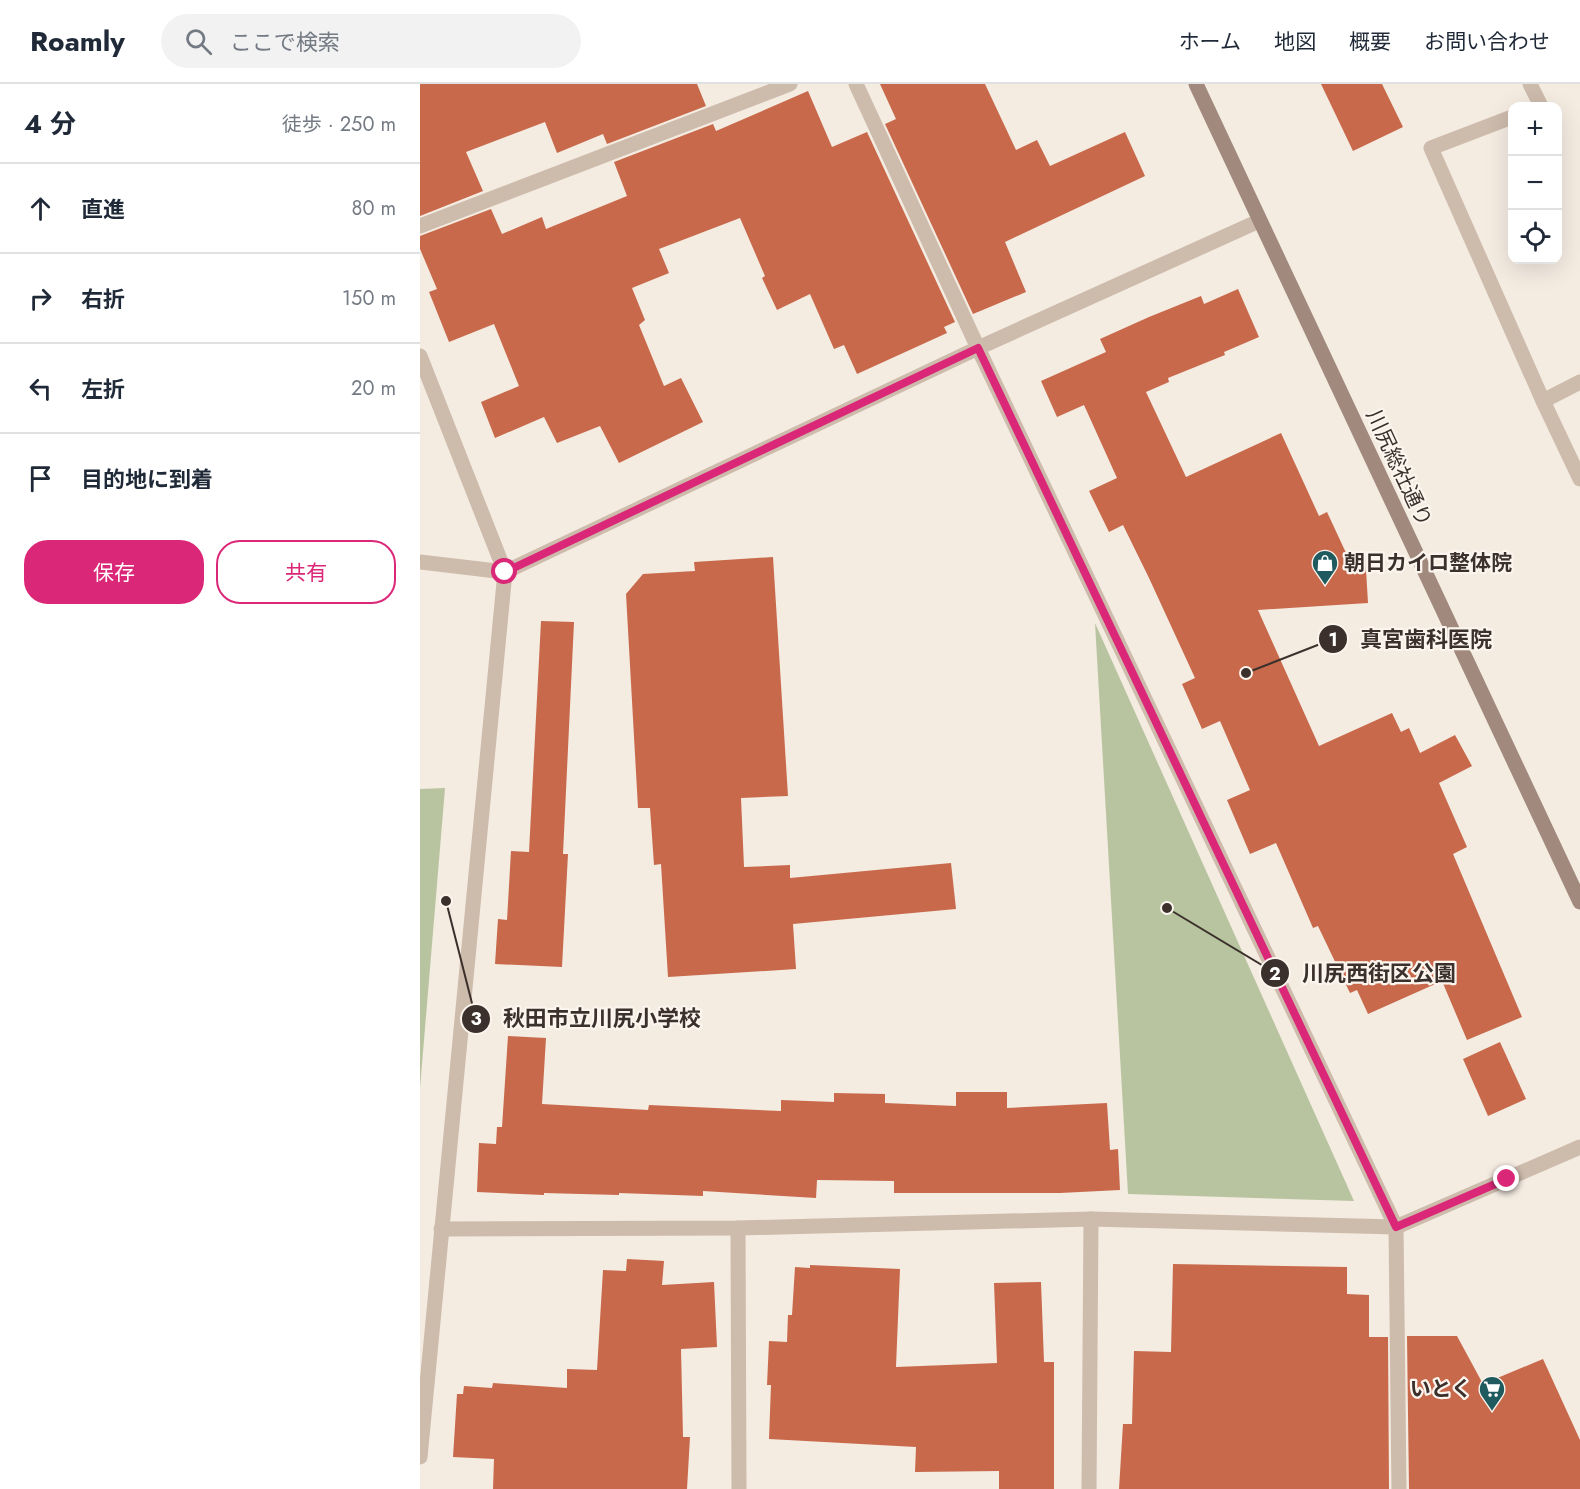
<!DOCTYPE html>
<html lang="ja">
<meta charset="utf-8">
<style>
:root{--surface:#fff;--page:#f2f2f3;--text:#1f2937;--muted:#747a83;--line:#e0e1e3;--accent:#db2777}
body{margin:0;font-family:Jost,"Noto Sans JP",sans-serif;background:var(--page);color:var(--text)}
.controls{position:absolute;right:18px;top:18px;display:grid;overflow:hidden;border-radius:12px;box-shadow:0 6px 24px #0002}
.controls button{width:54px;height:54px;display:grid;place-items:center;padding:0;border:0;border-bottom:2px solid var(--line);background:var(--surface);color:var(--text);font:30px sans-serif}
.stop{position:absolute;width:18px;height:18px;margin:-14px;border:4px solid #db2777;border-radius:50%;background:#fff}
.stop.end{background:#db2777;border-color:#fff;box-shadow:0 2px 6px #0008}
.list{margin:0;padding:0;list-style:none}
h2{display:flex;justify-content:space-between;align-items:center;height:78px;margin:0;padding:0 24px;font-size:26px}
h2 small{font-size:20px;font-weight:400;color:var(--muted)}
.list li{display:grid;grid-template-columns:39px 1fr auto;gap:18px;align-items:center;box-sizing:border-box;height:90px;padding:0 24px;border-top:2px solid var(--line)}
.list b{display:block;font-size:22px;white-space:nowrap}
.list em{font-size:20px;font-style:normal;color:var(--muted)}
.actions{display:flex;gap:12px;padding:18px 24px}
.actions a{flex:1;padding:14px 0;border:2px solid var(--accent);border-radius:24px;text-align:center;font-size:21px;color:var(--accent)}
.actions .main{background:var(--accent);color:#fff}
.icon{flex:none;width:33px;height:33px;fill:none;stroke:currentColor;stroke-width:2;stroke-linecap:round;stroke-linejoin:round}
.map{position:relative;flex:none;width:1160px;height:1405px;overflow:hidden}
header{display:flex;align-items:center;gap:36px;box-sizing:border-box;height:84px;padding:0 30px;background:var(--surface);border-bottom:2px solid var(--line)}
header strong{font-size:28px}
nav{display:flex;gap:33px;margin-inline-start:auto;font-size:21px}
.search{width:420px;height:54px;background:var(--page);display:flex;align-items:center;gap:15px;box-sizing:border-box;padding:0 21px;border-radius:33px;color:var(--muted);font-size:22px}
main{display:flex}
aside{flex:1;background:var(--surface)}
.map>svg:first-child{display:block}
.park{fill:#b8c4a0}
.building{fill:#c8694b}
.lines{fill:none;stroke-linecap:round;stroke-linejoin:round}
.lane{stroke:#cdbbac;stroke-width:15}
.street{stroke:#cdbbac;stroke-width:15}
.secondary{stroke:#a18a7d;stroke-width:15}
.route{stroke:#db2777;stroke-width:8}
.labels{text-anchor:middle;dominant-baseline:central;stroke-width:4.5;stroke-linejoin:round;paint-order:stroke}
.street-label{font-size:21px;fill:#3b302b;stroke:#fbf5ee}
.poi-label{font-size:21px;font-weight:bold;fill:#3b302b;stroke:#fbf5ee;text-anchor:start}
.leader{fill:none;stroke:#3b302b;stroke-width:2}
.callout-dot{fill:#3b302b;stroke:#fbf5ee;stroke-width:2}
.mark-label{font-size:18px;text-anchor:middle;font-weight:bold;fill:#fff}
.callout-label{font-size:22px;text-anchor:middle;font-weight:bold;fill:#3b302b;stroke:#fbf5ee;stroke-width:4.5;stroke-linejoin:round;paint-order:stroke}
</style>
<header>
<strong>Roamly</strong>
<div class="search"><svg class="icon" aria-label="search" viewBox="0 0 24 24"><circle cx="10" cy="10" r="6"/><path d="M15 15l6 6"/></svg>ここで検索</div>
<nav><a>ホーム</a><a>地図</a><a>概要</a><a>お問い合わせ</a></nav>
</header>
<main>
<aside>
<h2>4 分<small>徒歩 · 250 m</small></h2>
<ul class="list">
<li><svg class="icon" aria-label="ahead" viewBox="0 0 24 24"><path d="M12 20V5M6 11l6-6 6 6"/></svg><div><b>直進</b></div><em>80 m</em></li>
<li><svg class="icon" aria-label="right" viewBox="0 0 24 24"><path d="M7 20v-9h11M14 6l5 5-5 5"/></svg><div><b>右折</b></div><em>150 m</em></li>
<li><svg class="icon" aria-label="left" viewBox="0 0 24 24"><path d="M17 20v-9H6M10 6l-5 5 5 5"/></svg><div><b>左折</b></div><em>20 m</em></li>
<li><svg class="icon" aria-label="arrive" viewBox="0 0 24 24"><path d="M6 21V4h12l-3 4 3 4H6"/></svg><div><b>目的地に到着</b></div></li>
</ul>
<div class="actions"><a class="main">保存</a><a>共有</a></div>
</aside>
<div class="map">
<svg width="1160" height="1405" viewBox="0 0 1160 1405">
<rect width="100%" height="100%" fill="#f4ebe1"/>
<g class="park">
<polygon points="675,539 934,1117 708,1110"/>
<polygon points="25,704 0,1004 0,705"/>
</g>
<g class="building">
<polygon points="0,0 277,0 286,22 187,60 183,50 137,69 125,38 46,68 63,107 0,132"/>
<polygon points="460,0 565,0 596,66 617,56 630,82 705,48 725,92 585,158 606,208 553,230 465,40 476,35"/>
<polygon points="901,0 962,0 983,43 933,67"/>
<polygon points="388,7 412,63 447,48 535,238 524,243 527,249 437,290 424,261 414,265 390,210 357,226 342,194 345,192 320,134 239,165 249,189 212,204 225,236 219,241 244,302 261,294 283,338 199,379 180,342 137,359 124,333 75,354 61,318 99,302 74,240 29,258 9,208 17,205 0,165 0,152 71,125 82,150 122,133 126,145 207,112 194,78 293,40 296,47"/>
<polygon points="818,205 839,253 804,268 805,271 748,294 749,298 726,308 766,393 861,349 899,432 907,428 927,471 945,469 948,519 838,526 899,662 972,629 981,648 989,644 1000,669 1035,651 1052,682 1019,699 1047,763 1033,770 1102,933 1047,956 1022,897 948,930 937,906 930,909 898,842 893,844 856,759 830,770 807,716 830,706 800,637 782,645 762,600 775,594 729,494 703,441 689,448 669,407 697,394 664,321 637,333 621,297 686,268 680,255 729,233 781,212 784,220"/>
<polygon points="353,473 368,712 321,714 324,783 370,781 370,794 531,779 536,825 373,840 376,885 248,893 241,780 234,781 230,724 218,724 206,510 223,490 275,487 274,478"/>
<polygon points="121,537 154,538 143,770 148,770 142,883 75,880 78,835 87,836 91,767 109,768"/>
<polygon points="88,952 126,954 122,1020 228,1026 229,1021 361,1027 361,1016 414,1018 414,1009 465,1010 465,1019 536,1022 536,1008 587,1008 587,1024 687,1019 690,1066 698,1065 700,1106 640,1109 474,1109 474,1097 397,1096 396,1114 283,1107 283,1112 199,1109 199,1111 124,1109 124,1111 57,1108 59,1059 76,1060 77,1043 82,1043"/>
<polygon points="1080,958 1106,1015 1068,1032 1043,975"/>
<polygon points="207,1175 244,1177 242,1201 294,1198 297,1263 261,1265 263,1353 270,1353 267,1405 73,1405 74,1375 33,1373 37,1310 43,1310 44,1302 72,1304 73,1299 147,1304 147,1285 177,1286 183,1186 206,1187"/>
<polygon points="753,1180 927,1183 927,1210 949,1211 949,1253 968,1253 969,1405 699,1405 703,1340 712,1340 714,1267 751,1268"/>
<polygon points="390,1181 480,1185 476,1283 577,1279 574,1199 621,1198 624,1278 634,1278 634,1405 579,1405 579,1387 495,1388 496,1363 349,1355 351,1301 347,1301 349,1257 367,1258 368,1231 372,1231 375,1183 390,1184"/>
<polygon points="987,1252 1037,1252 1063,1300 1123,1275 1160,1356 1160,1405 989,1405"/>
</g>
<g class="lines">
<g class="lane">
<polyline points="1110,0 1121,22"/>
<polyline points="1092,33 1011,64 1123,317 1160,298"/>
<polyline points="1123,317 1160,395"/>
</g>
<g class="street">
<polyline points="436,0 558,264 976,1143 979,1405"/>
<polyline points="0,142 370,0"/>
<polyline points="0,272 85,488 0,1373"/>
<polyline points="0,478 85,488 558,264 839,137"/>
<polyline points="318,1144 319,1405"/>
<polyline points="21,1145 318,1144 671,1135 976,1143 1160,1063"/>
<polyline points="669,1405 671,1135"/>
</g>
<polyline class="secondary" points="776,0 1160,818"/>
</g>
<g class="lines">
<polyline class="route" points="85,488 558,264 976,1143 1087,1095"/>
</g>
<defs>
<g id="shop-pin" transform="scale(1.35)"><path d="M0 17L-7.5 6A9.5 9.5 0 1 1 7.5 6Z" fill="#1f5a5e" stroke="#fbf5ee"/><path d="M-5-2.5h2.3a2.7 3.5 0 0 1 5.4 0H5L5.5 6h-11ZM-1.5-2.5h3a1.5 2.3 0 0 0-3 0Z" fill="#fff"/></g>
<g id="supermarket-pin" transform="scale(1.35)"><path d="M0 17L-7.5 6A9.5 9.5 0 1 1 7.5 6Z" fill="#1f5a5e" stroke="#fbf5ee"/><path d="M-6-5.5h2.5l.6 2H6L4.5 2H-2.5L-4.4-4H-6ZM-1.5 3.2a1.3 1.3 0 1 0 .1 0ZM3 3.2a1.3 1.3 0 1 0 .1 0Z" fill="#fff"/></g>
</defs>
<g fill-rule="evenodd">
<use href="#shop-pin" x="905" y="479"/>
<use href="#supermarket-pin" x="1072" y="1305"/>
</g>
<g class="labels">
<g class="street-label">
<text transform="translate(979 384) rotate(65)">川尻総社通り</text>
</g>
<g class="poi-label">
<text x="924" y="479">朝日カイロ整体院</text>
<text x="1052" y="1305" text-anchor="end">いとく</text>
</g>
</g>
<path class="leader" d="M826 589L913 555M747 824L855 889M26 817L56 935"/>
<g class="callout-dot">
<circle cx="826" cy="589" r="6"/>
<circle cx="747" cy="824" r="6"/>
<circle cx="26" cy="817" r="6"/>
<circle cx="913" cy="555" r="15"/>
<circle cx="855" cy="889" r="15"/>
<circle cx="56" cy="935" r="15"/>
</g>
<g class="mark-label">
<text x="913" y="562">1</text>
<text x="855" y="896">2</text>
<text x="56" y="941">3</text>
</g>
<g class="callout-label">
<text x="1006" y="563">真宮歯科医院</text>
<text x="959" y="897">川尻西街区公園</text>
<text x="182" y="942">秋田市立川尻小学校</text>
</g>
</svg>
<div class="controls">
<button>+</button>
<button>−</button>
<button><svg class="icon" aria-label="locate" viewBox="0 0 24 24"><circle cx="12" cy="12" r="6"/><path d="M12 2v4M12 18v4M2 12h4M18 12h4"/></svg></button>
</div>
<div class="stop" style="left:85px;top:488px"></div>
<div class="stop end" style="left:1087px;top:1095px"></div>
</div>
</main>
